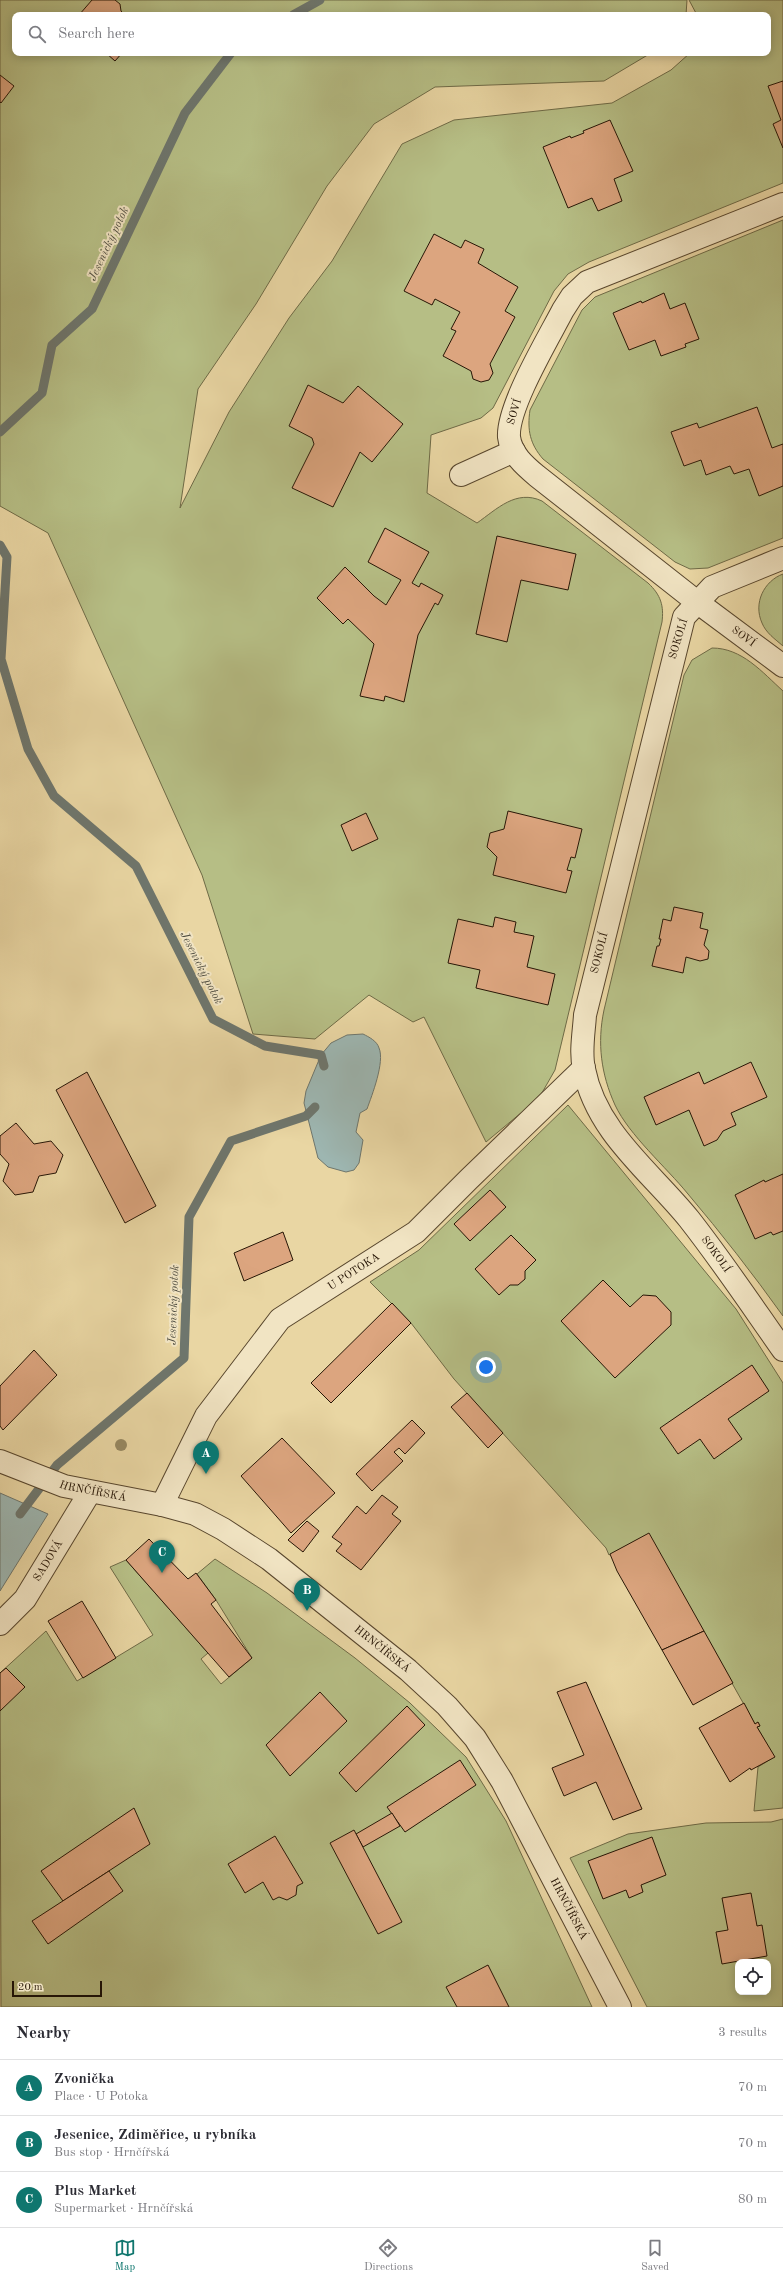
<!DOCTYPE html>
<meta charset="utf-8">
<style>
:root{--surface:#fff;--page:#f2f2f3;--text:#2b2b33;--muted:#7c7c81;--line:#e1e1e2;--accent:#0f766e}
body{margin:0;font-family:"Old Standard TT",serif;background:var(--page);color:var(--text)}
.controls{position:absolute;right:12px;bottom:12px;display:grid;overflow:hidden;border-radius:8px;box-shadow:0 2px 10px #0003}
.controls button{width:36px;height:36px;display:grid;place-items:center;padding:0;border:0;border-bottom:1px solid var(--line);background:var(--surface);color:var(--text);font:20px sans-serif}
.scale{position:absolute;left:12px;bottom:10px;width:90px;box-sizing:border-box;padding-left:4px;border:2px solid #271606;border-top:0;font-size:11px;line-height:14px;white-space:nowrap;color:#271606;-webkit-text-stroke:3px #f1e4c3;paint-order:stroke}
.you{position:absolute;left:486px;top:1367px;width:14px;height:14px;margin:-10px;border:3px solid #fff;border-radius:50%;background:#1a73e8;box-shadow:0 0 0 6px #1a73e833}
.badge{display:grid;place-items:center;width:26px;height:26px;border-radius:50%;background:var(--accent);color:#fff;font-size:13px;font-weight:700}
.pin{position:absolute;translate:-50% -33px;filter:drop-shadow(0 1px 2px #0008)}
.pin::after{content:'';position:absolute;top:21px;width:14px;height:12px;background:inherit;clip-path:polygon(0 0,100% 0,50% 100%)}
.list{margin:0;padding:0;list-style:none}
h2{display:flex;justify-content:space-between;align-items:center;height:52px;margin:0;padding:0 16px;font-size:17px}
h2 small{font-size:13px;font-weight:400;color:var(--muted)}
.list li{display:grid;grid-template-columns:26px 1fr auto;gap:12px;align-items:center;box-sizing:border-box;height:56px;padding:0 16px;border-top:1px solid var(--line)}
.list b{display:block;font-size:15px;white-space:nowrap}
.list p{margin:0;font-size:13px;white-space:nowrap;color:var(--muted)}
.list em{font-size:13px;font-style:normal;color:var(--muted)}
.icon{flex:none;width:22px;height:22px;fill:none;stroke:currentColor;stroke-width:2;stroke-linecap:round;stroke-linejoin:round}
.map{position:relative;flex:none;width:783px;height:2007px;overflow:hidden}
.search{position:absolute;background:var(--surface);box-shadow:0 2px 10px #0003;left:12px;right:12px;top:12px;height:44px;display:flex;align-items:center;gap:10px;box-sizing:border-box;padding:0 14px;border-radius:8px;color:var(--muted);font-size:15px}
.sheet{height:220px;background:var(--surface)}
nav{display:flex;justify-content:space-around;align-items:center;box-sizing:border-box;height:56px;border-top:1px solid var(--line);background:var(--surface);font-size:11px;color:var(--muted)}
nav a{display:grid;justify-items:center;gap:2px}
nav .on{color:var(--accent)}
.map>svg:first-child{display:block}
.green{fill:#b6be85;stroke:#6e6a46;fill-rule:evenodd}
.water{fill:#9db6b1;stroke:#6e766d}
.lines{fill:none;stroke-linecap:round;stroke-linejoin:round}
.stream{stroke:#6e766d;stroke-width:9}
.building{fill:#dca57f;stroke:#271606}
.minor-casing{stroke:#58462d;stroke-width:24}
.minor{stroke:#f1e4c3;stroke-width:22}
.tree{fill:#968862}
.labels{text-anchor:middle;dominant-baseline:central;stroke-width:4;stroke-linejoin:round;paint-order:stroke}
.street-label{font-size:11px;fill:#271606;stroke:#f1e4c3}
.water-label{font-size:12px;font-style:italic;fill:#504e42;stroke:#f1e4c3}
</style>
<div class="map">
<svg width="783" height="2007" viewBox="0 0 783 2007">
<rect width="100%" height="100%" fill="#e9d6a3"/>
<filter id="stains"><feTurbulence type="fractalNoise" baseFrequency=".005" numOctaves="4"/><feColorMatrix values="0 0 0 0 .2 0 0 0 0 .09 0 0 0 0 .02 0 0 0 .5 -.17"/></filter>
<radialGradient id="worn" r=".72"><stop offset=".6" stop-color="#630" stop-opacity="0"/><stop offset="1" stop-color="#630" stop-opacity=".3"/></radialGradient>
<g class="green">
<path d="M0,0H687L686,15H15V53H651L604,81L435,87L374,124L327,186L256,304L198,389L180,508L229,412L289,318L332,261L402,144L454,120L612,103L671,70L690,53H768V15H697L689,0H783V183L589,262L568,274L554,291L493,408L481,418L431,435L427,493L477,523C497,509 516,489 542,501L648,583C661,595 664,606 662,622L555,1070L539,1098L486,1142L424,1017L413,1022L369,995L315,1039L253,1034L202,875L48,533L0,506Z"/>
<path d="M783,220V538L708,568L690,569L675,562L543,459C530,444 527,430 530,410L582,310L595,297Z"/>
<path d="M783,574V646C775,639 766,633 762,623C753,603 764,581 783,574Z"/>
<path d="M712,648C742,648 762,672 783,691V1316C753,1274 721,1233 688,1194C666,1167 629,1135 615,1105C601,1074 597,1043 604,1010L684,675L692,660Z"/>
<polygon points="568,1105 736,1309 783,1383 783,1808 754,1811 758,1767 774,1757 757,1727 760,1726 758,1722 755,1724 648,1534 609,1555 606,1548 454,1379 411,1323 370,1282 419,1250"/>
<polygon points="215,1559 267,1593 355,1658 410,1703 466,1757 506,1821 592,2007 1,2007 0,1673 46,1631 77,1681 153,1635 110,1567 126,1560 208,1653 201,1659 221,1684 252,1658 216,1600 197,1574"/>
<path d="M783,1819V2007H647L570,1858L628,1834L706,1823L771,1822ZM738,1962H768V1992H738Z"/>
</g>
<g class="water">
<path d="M363,1034C369,1037 377,1041 379,1048C385,1062 372,1095 367,1109L360,1113L356,1132L363,1140L359,1163L354,1170L346,1172L328,1167L318,1158L304,1103L306,1091L321,1055L331,1043L347,1035Z"/>
<polygon points="0,1493 48,1514 0,1591"/>
</g>
<g class="lines">
<g class="stream">
<polyline points="293,15 320,0"/>
<polyline points="0,432 42,393 52,345 92,309 185,113 231,53"/>
<polyline points="0,545 7,557 1,659 28,749 54,796 136,866 213,1019 265,1046 321,1055 324,1066"/>
<polyline points="20,1514 57,1465 184,1358 189,1217 231,1141 306,1116 315,1107"/>
</g>
</g>
<g class="building">
<polygon points="92,0 115,0 120,4 121,11 124,14 79,15"/>
<polygon points="106,53 122,53 115,61"/>
<polygon points="0,75 14,86 1,103 0,102"/>
<polygon points="783,81 783,148 773,124 781,120 768,86"/>
<polygon points="610,120 633,171 614,179 622,201 598,211 592,198 568,208 543,147 570,136 571,138 584,133 583,131"/>
<polygon points="434,234 461,248 465,240 484,249 478,263 518,287 505,311 515,317 490,364 493,373 489,380 481,382 473,379 471,371 443,356 456,331 451,329 460,312 435,299 432,305 404,291"/>
<polygon points="664,293 670,309 685,303 699,339 685,344 686,347 661,356 655,340 629,350 613,313 641,301 642,303"/>
<polygon points="308,385 343,403 358,386 403,424 372,462 360,452 333,507 292,488 314,444 312,438 289,426"/>
<polygon points="757,407 772,448 783,444 783,486 759,496 749,469 734,474 730,466 706,475 701,460 684,466 671,432 697,423 699,428"/>
<polygon points="385,528 429,552 412,583 419,587 421,583 443,595 438,605 435,603 418,635 404,702 385,696 384,701 360,696 374,644 348,619 343,624 317,598 345,567 374,596 386,605 401,580 368,562"/>
<polygon points="497,536 576,554 568,590 521,580 507,642 476,634"/>
<polygon points="508,811 582,829 575,858 571,857 567,870 572,871 566,893 493,875 497,857 487,847 490,833 504,829"/>
<polygon points="366,813 378,839 352,851 341,825"/>
<polygon points="674,907 703,913 700,928 708,930 704,945 709,951 708,959 700,961 686,957 683,973 652,966 657,946 659,946 661,939 659,939 663,919 671,921"/>
<polygon points="495,917 516,922 514,932 534,936 527,967 555,974 548,1005 476,988 480,970 448,963 458,919 493,927"/>
<polygon points="751,1062 767,1097 731,1113 736,1125 723,1131 717,1140 704,1146 689,1110 656,1125 644,1097 699,1072 704,1084"/>
<polygon points="87,1072 156,1206 125,1223 56,1090"/>
<polygon points="16,1123 34,1144 51,1141 63,1155 56,1173 39,1176 33,1192 15,1195 3,1181 9,1164 0,1154 0,1136"/>
<polygon points="783,1174 783,1231 773,1235 771,1232 755,1239 735,1195 764,1180 765,1182"/>
<polygon points="490,1190 506,1207 470,1241 454,1224"/>
<polygon points="283,1232 293,1260 244,1281 234,1253"/>
<polygon points="511,1235 536,1260 525,1271 525,1279 518,1285 510,1285 499,1295 475,1269"/>
<polygon points="603,1280 630,1307 643,1295 656,1296 671,1312 671,1325 615,1378 561,1321"/>
<polygon points="392,1303 411,1323 331,1403 311,1383"/>
<polygon points="34,1350 57,1375 3,1430 0,1426 0,1386"/>
<polygon points="752,1365 769,1391 728,1419 742,1439 714,1459 700,1439 678,1454 660,1428"/>
<polygon points="467,1393 503,1433 488,1448 451,1407"/>
<polygon points="412,1420 425,1433 405,1454 399,1448 394,1452 403,1461 372,1491 356,1474"/>
<polygon points="282,1438 335,1493 291,1533 241,1476"/>
<polygon points="382,1495 398,1507 392,1514 401,1521 361,1570 336,1551 342,1544 332,1537 357,1506 366,1514"/>
<polygon points="307,1521 319,1531 303,1552 288,1540"/>
<polygon points="649,1533 704,1631 662,1650 617,1571 610,1554"/>
<polygon points="149,1539 188,1579 196,1573 216,1600 211,1604 252,1658 229,1677 126,1560"/>
<polygon points="82,1601 116,1658 83,1678 48,1621"/>
<polygon points="704,1631 733,1683 693,1705 662,1650"/>
<polygon points="6,1668 25,1687 0,1711 0,1673"/>
<polygon points="586,1682 642,1809 613,1820 596,1782 564,1796 552,1768 584,1755 557,1692"/>
<polygon points="320,1692 347,1721 290,1776 266,1745"/>
<polygon points="744,1703 755,1724 758,1722 760,1726 757,1727 775,1757 751,1770 750,1768 730,1782 699,1728"/>
<polygon points="407,1706 425,1725 356,1792 339,1773"/>
<polygon points="460,1760 476,1785 405,1832 387,1807"/>
<polygon points="134,1808 150,1844 63,1901 41,1871"/>
<polygon points="392,1813 400,1826 363,1847 356,1834"/>
<polygon points="354,1830 402,1922 378,1934 330,1843"/>
<polygon points="275,1836 303,1883 297,1886 296,1895 287,1900 279,1897 273,1900 263,1882 245,1893 228,1864"/>
<polygon points="652,1837 666,1875 641,1885 643,1892 629,1898 626,1890 603,1899 588,1861"/>
<polygon points="109,1871 123,1891 48,1944 32,1921"/>
<polygon points="751,1893 757,1926 762,1925 767,1956 722,1964 716,1932 728,1930 722,1898"/>
<polygon points="488,1965 509,2007 457,2007 446,1987"/>
</g>
<g class="lines">
<g class="minor-casing">
<g id="minor">
<path id="s1" d="M783,204L587,282L572,296L563,310C548,339 507,407 509,437C511,454 525,466 537,476L697,602L783,666"/>
<polyline points="461,475 514,451"/>
<path id="s2" d="M783,558L712,587L684,617L585,1015C584,1032 580,1052 584,1069C596,1132 651,1172 689,1219C722,1261 752,1306 783,1350"/>
<path id="s3" d="M0,1461L64,1486L162,1505L195,1514L223,1529L269,1559L408,1670L447,1706L475,1738L502,1781L620,2007"/>
<path id="s4" d="M162,1505L206,1416L280,1319L416,1232L469,1179L584,1068"/>
<path id="s5" d="M0,1624L25,1599L90,1492"/>
</g>
</g>
<use href="#minor" class="minor"/>
</g>
<circle class="tree" cx="121" cy="1445" r="6"/>
<g class="labels">
<g class="street-label">
<text transform="translate(515 412) rotate(-73)">SOVÍ</text>
<text stroke="none"><textPath href="#s1" startOffset="698">SOVÍ</textPath></text>
<text transform="translate(679 639) rotate(-73)">SOKOLÍ</text>
<text transform="translate(600 953) rotate(-76)">SOKOLÍ</text>
<text stroke="none"><textPath href="#s2" startOffset="812">SOKOLÍ</textPath></text>
<text stroke="none"><textPath href="#s4" startOffset="309">U POTOKA</textPath></text>
<text stroke="none"><textPath href="#s3" startOffset="98">HRNČÍŘSKÁ</textPath></text>
<text stroke="none"><textPath href="#s5" startOffset="80">SADOVÁ</textPath></text>
<text stroke="none"><textPath href="#s3" startOffset="434">HRNČÍŘSKÁ</textPath></text>
<text stroke="none"><textPath href="#s3" startOffset="758">HRNČÍŘSKÁ</textPath></text>
</g>
<g class="water-label">
<text transform="translate(109 244) rotate(-65)">Jesenický potok</text>
<text transform="translate(201 968) rotate(63)">Jesenický potok</text>
<text transform="translate(174 1305) rotate(-88)">Jesenický potok</text>
</g>
</g>
<rect width="100%" height="100%" filter="url(#stains)"/>
<rect width="100%" height="100%" fill="url(#worn)"/>
</svg>
<div class="controls">
<button><svg class="icon" aria-label="locate" viewBox="0 0 24 24"><circle cx="12" cy="12" r="6"/><path d="M12 2v4M12 18v4M2 12h4M18 12h4"/></svg></button>
</div>
<div class="scale">20 m</div>
<div class="you"></div>
<div class="pin badge" style="left:206px;top:1474px">A</div>
<div class="pin badge" style="left:307px;top:1611px">B</div>
<div class="pin badge" style="left:162px;top:1573px">C</div>
<div class="search"><svg class="icon" aria-label="search" viewBox="0 0 24 24"><circle cx="10" cy="10" r="6"/><path d="M15 15l6 6"/></svg>Search here</div>
</div>
<section class="sheet">
<h2>Nearby<small>3 results</small></h2>
<ul class="list">
<li><span class="badge">A</span><div><b>Zvonička</b><p>Place · U Potoka</p></div><em>70 m</em></li>
<li><span class="badge">B</span><div><b>Jesenice, Zdiměřice, u rybníka</b><p>Bus stop · Hrnčířská</p></div><em>70 m</em></li>
<li><span class="badge">C</span><div><b>Plus Market</b><p>Supermarket · Hrnčířská</p></div><em>80 m</em></li>
</ul>
</section>
<nav>
<a class="on"><svg class="icon" aria-label="map" viewBox="0 0 24 24"><path d="M3 6l6-2 6 2 6-2v14l-6 2-6-2-6 2zM9 4v14M15 6v14"/></svg>Map</a>
<a><svg class="icon" aria-label="directions" viewBox="0 0 24 24"><path d="M12 3l9 9-9 9-9-9zM9 14v-3h6M13 9l2 2-2 2"/></svg>Directions</a>
<a><svg class="icon" aria-label="saved" viewBox="0 0 24 24"><path d="M7 4h10v16l-5-4-5 4z"/></svg>Saved</a>
</nav>
